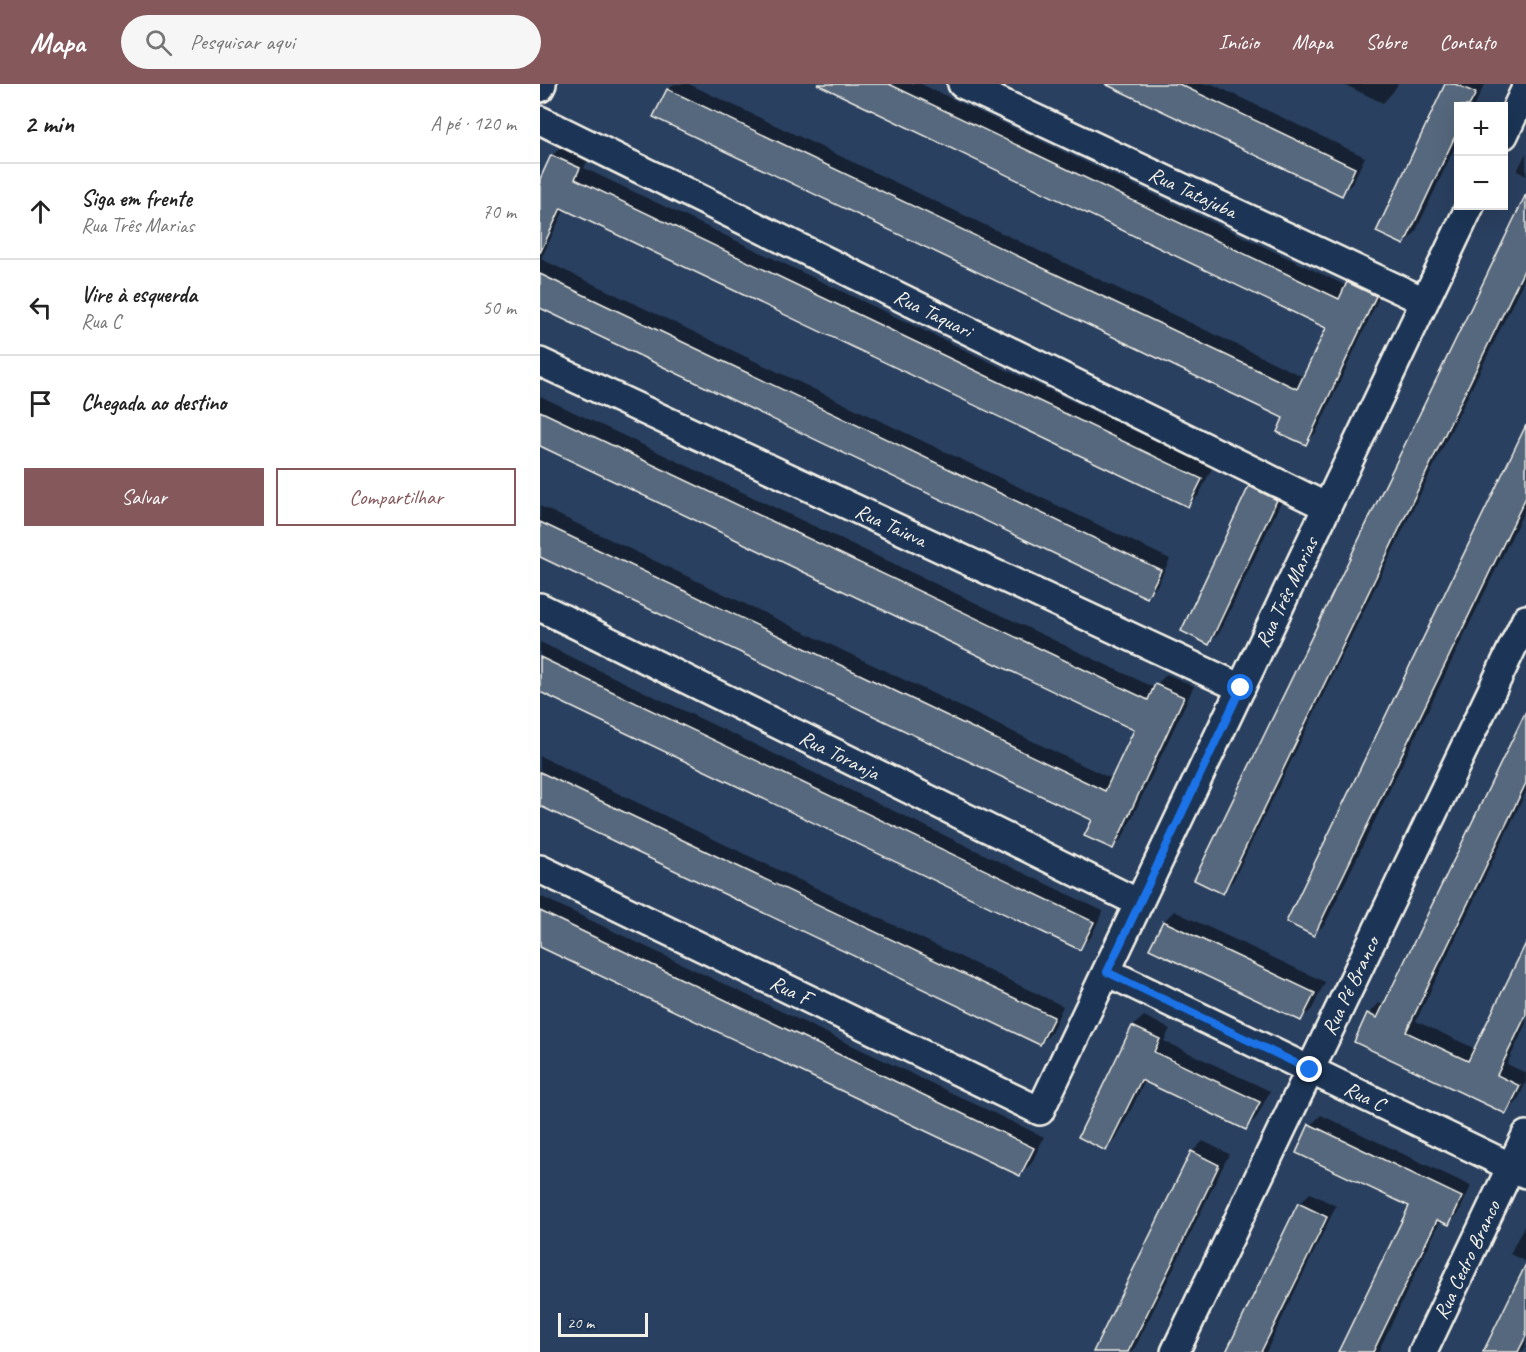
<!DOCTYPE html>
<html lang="pt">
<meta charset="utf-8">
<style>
:root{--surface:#fff;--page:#f6f6f6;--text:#222;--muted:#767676;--line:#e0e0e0;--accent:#85585c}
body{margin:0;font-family:Caveat,sans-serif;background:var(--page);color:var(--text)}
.controls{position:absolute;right:18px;top:18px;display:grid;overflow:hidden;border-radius:0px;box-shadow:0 6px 24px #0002}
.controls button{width:54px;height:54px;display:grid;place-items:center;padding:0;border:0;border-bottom:2px solid var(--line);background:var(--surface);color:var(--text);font:30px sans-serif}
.scale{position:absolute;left:18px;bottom:15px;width:90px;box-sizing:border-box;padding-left:6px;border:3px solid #f4f1e8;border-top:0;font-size:16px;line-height:21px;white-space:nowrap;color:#f4f1e8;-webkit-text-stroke:4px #1d3557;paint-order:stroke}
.stop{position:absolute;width:18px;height:18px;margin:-14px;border:4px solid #1a73e8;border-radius:50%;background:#fff}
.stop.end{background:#1a73e8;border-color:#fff;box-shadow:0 2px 6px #0008}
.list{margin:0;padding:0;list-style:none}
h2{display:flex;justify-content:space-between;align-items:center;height:78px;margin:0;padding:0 24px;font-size:26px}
h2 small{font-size:20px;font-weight:400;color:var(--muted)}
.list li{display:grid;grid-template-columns:39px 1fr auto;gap:18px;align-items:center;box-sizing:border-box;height:96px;padding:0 24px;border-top:2px solid var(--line)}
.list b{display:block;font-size:22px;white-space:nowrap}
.list p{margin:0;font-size:20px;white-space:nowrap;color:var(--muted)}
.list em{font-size:20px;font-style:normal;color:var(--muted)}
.actions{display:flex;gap:12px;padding:18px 24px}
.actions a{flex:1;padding:14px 0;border:2px solid var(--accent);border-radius:0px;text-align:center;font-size:21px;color:var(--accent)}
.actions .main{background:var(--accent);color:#fff}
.icon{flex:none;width:33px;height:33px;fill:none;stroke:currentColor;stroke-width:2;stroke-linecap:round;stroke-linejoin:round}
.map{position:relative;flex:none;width:986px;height:1268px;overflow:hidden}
header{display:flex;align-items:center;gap:36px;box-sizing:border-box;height:84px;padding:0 30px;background:var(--accent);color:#fff}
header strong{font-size:28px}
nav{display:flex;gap:33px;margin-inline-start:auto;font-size:21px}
.search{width:420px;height:54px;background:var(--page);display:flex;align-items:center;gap:15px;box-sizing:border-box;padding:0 21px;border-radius:33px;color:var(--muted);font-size:22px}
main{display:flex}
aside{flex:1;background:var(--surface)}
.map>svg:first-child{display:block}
.shadow{fill:#0007}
.building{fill:#56677d;stroke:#f4f1e8;stroke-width:1.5}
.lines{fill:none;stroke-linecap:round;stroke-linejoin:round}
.minor-casing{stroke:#f4f1e8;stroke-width:32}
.minor{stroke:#1d3557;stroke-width:27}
.route{stroke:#1a73e8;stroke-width:8}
.labels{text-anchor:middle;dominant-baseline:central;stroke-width:4.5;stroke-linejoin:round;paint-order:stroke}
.street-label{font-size:21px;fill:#f4f1e8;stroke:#1d3557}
</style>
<header>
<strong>Mapa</strong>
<div class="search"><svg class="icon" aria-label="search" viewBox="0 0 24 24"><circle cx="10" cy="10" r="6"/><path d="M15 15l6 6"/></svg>Pesquisar aqui</div>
<nav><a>Início</a><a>Mapa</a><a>Sobre</a><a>Contato</a></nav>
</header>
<main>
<aside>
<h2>2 min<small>A pé · 120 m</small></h2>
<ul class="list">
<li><svg class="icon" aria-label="ahead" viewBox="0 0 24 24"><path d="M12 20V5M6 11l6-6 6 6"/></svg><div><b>Siga em frente</b><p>Rua Três Marias</p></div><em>70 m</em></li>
<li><svg class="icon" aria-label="left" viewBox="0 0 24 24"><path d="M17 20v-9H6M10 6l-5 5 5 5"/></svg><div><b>Vire à esquerda</b><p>Rua C</p></div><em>50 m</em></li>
<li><svg class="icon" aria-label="arrive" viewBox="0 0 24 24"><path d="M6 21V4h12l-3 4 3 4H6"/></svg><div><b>Chegada ao destino</b></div></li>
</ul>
<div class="actions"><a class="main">Salvar</a><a>Compartilhar</a></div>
</aside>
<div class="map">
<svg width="986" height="1268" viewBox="0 0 986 1268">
<rect width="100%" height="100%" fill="#2a4060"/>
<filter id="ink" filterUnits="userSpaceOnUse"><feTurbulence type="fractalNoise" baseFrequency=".0167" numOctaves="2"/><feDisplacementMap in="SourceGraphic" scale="12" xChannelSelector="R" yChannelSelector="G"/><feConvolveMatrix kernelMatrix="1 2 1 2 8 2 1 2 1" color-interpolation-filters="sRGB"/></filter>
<g filter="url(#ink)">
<g class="shadow">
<polygon points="134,0 149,0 764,293 788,243 279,0 381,0 807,202 819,188 845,201 776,349 765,359 745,334 128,6"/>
<polygon points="570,0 672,0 825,73 812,100 801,110"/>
<polygon points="803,0 858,0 853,8 843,19"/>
<polygon points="907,0 945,0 934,22 918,22 918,56 875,149 864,160"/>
<polygon points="23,61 49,73 44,84 672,384 659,411 648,421 25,124 1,175 630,475 617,502 606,512 0,223 0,98 13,71"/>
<polygon points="986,69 986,92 977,87"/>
<polygon points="986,114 986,192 693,797 682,808"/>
<polygon points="0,312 615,604 616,601 627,590 654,602 583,753 573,764 554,736 0,471 0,422 572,695 596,645 0,360"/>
<polygon points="986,345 986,423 785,840 774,850"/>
<polygon points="721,392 747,405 680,548 669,559 710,403"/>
<polygon points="0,558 563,827 551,853 540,864 0,606"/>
<polygon points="986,630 986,708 876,937 936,965 986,861 986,940 967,980 986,989 986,998 977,1018 966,1028 829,930 839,919 845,922"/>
<polygon points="0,672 523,922 511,949 500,960 0,721"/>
<polygon points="0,812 504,1053 491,1080 480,1090 0,861"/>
<polygon points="634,827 785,898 772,925 761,936 624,837"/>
<polygon points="604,932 630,945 624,957 730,1007 717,1033 706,1044 605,997 577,1054 566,1065 593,942"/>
<polygon points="781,1031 931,1102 919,1129 908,1140 901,1136 838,1268 800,1268 871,1122 771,1041"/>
<polygon points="663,1057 689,1070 593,1268 555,1268 652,1068"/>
<polygon points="770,1109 796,1122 726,1268 688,1268 759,1120"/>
<polygon points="986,1141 986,1178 970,1170 983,1144"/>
<polygon points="986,1183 986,1261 983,1268 945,1268"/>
</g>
<g class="building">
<polygon points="277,0 349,0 799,215 807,198 836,212 766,361 737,348 743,334 113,33 127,5 757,305 786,244"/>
<polygon points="565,0 639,0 815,84 802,112"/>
<polygon points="905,0 915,0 936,9 929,22 918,22 918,46 864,161 836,148"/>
<polygon points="11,71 40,84 35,95 662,395 648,423 21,124 0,169 0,95"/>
<polygon points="986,110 986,182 683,810 654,796"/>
<polygon points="0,190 621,486 607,514 0,224"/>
<polygon points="0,327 608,616 615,600 644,613 573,765 544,752 552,736 0,473 0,438 565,707 594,646 0,362"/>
<polygon points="986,341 986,413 774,852 746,838"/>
<polygon points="709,402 737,416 669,561 641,547"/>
<polygon points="0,573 554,838 540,866 0,608"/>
<polygon points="986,627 986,699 866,948 928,977 986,859 986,931 957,991 980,1002 966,1030 814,958 827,929 837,934"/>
<polygon points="0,688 514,933 500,961 0,722"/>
<polygon points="0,827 494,1064 480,1092 0,863"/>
<polygon points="623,837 775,909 761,937 609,865"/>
<polygon points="592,942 620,955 614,968 720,1018 706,1046 601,996 566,1067 538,1053"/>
<polygon points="769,1040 922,1113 909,1141 897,1136 833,1268 798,1268 869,1122 756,1069"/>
<polygon points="651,1067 679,1081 641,1161 588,1268 553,1268"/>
<polygon points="758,1119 787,1133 768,1173 721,1268 686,1268"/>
<polygon points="986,1180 986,1252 978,1268 943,1268"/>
</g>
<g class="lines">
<g class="minor-casing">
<g id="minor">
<path id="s1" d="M422,0L884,217"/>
<polyline points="0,4 2,0"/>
<path id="s2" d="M0,36L787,423"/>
<polyline points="964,51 986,4"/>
<path id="s3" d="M0,278L701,604"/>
<path id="s4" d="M0,523L599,819"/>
<path id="s5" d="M0,785L500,1027L930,122"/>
<path id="s6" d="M567,888L986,1090"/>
<path id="s7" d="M635,1268L986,535"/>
<path id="s8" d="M883,1268L986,1051"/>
</g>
</g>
<use href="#minor" class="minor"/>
</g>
</g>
<g class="lines" filter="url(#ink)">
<polyline class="route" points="701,604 567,888 770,986"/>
</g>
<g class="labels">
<g class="street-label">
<text stroke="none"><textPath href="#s1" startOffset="255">Rua Tatajuba</textPath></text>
<text stroke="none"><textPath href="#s2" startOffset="438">Rua Taquari</textPath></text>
<text stroke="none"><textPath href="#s3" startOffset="387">Rua Taiuva</textPath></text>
<text stroke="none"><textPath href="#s5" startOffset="1130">Rua Três Marias</textPath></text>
<text stroke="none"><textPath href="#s4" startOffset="334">Rua Toranja</textPath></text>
<text stroke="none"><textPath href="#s7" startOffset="406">Rua Pé Branco</textPath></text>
<text stroke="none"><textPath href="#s5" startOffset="278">Rua F</textPath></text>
<text stroke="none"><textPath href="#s6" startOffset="286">Rua C</textPath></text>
<text stroke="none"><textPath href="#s8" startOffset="102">Rua Cedro Branco</textPath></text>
</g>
</g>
</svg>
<div class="controls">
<button>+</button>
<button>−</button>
</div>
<div class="scale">20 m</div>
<div class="stop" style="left:701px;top:604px"></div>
<div class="stop end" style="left:770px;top:986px"></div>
</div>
</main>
